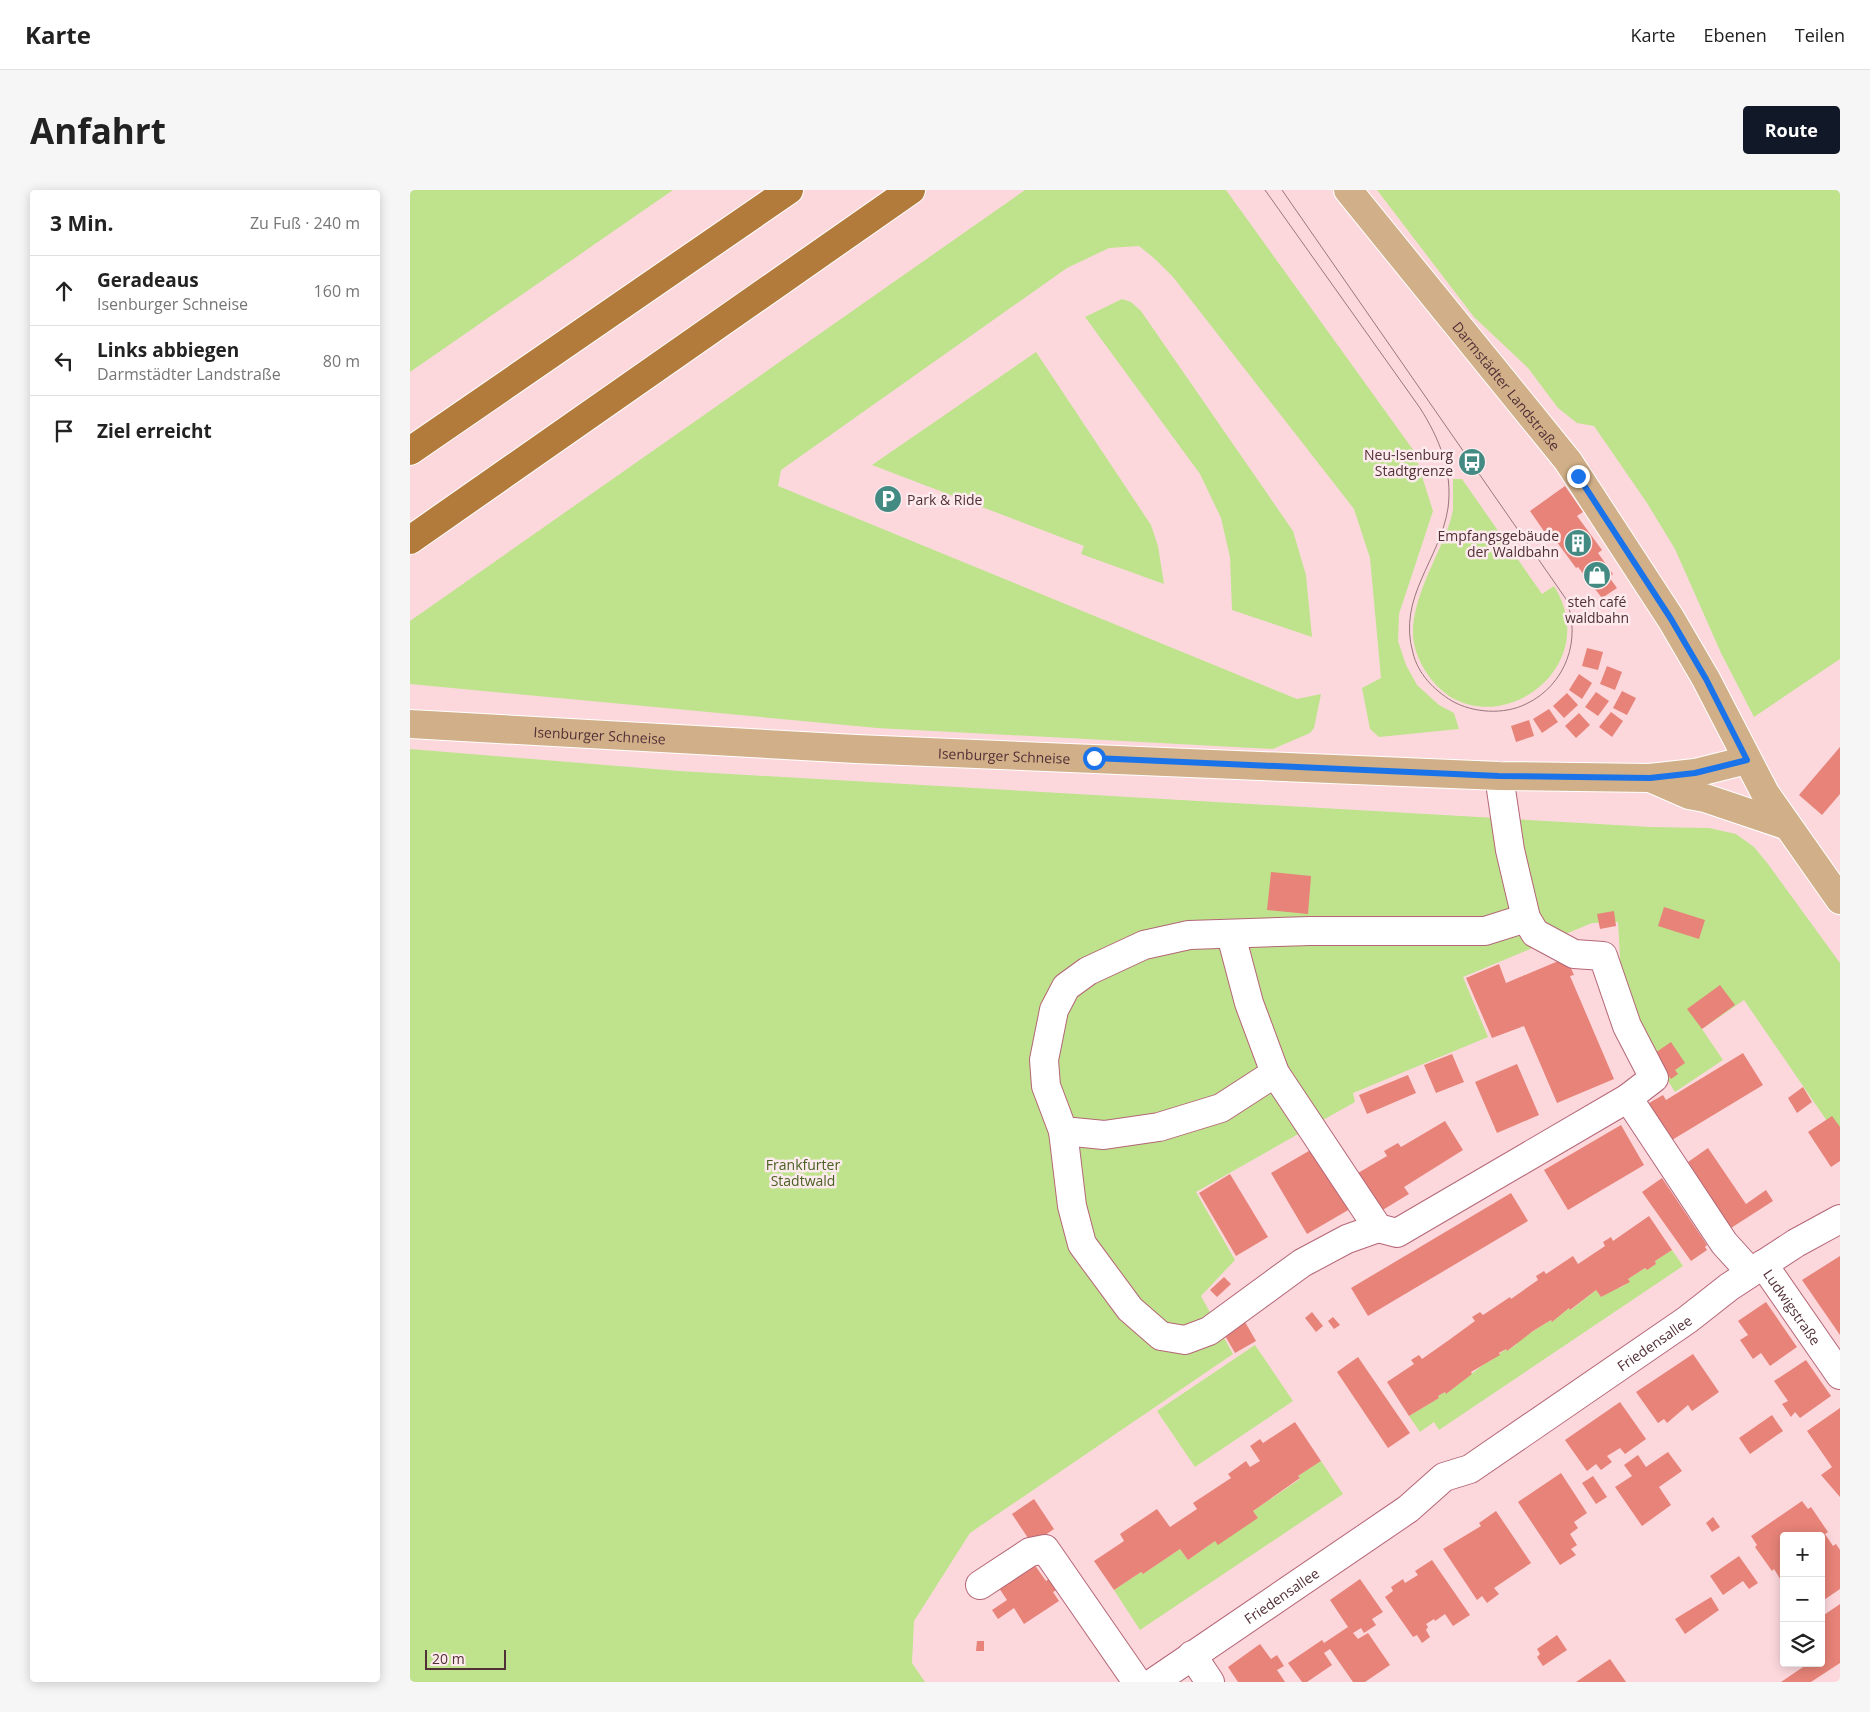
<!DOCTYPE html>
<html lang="de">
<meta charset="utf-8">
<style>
:root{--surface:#fff;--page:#f6f6f6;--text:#222;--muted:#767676;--line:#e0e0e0;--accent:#111827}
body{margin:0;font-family:"Open Sans",sans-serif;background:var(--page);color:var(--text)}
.controls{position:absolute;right:15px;bottom:15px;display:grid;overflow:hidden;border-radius:5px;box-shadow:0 2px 12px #0003}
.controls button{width:45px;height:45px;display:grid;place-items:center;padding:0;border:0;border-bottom:1px solid var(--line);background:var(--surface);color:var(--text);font:25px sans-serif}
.scale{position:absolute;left:15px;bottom:12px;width:81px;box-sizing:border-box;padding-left:5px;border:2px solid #523037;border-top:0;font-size:14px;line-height:18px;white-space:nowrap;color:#523037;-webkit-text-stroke:4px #fdeaed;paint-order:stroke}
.stop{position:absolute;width:15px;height:15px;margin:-11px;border:4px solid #1a73e8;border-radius:50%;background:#fff}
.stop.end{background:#1a73e8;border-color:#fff;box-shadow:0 1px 5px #0008}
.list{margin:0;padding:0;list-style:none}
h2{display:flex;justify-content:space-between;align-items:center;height:65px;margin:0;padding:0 20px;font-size:21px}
h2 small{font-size:16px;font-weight:400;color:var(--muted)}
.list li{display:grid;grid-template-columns:32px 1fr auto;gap:15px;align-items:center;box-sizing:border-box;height:70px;padding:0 20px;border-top:1px solid var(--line)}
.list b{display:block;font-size:19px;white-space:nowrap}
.list p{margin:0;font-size:16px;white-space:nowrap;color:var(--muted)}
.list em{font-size:16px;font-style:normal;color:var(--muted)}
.icon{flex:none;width:28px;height:28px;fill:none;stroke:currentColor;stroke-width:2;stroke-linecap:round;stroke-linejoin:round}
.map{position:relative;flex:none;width:1430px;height:1492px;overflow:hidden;border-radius:5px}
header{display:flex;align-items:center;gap:30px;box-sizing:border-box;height:70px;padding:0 25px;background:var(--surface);border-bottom:1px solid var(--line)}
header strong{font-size:24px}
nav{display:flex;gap:28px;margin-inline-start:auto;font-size:18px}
.intro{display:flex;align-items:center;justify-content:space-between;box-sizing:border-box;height:120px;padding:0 30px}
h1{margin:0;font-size:35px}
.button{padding:12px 22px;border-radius:5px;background:var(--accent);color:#fff;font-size:18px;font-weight:700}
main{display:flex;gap:30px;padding:0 30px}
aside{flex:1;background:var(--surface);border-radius:5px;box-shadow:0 2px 12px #0003}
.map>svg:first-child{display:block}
.green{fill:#bee38c}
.building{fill:#e78378}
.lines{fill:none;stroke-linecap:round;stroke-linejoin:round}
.minor-casing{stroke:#b46676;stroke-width:30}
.major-casing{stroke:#fff;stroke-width:30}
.highway-casing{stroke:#fff;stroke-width:30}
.minor{stroke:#fff;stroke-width:28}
.major{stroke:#d1b089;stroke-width:28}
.highway{stroke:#b37b3b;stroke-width:28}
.tram{stroke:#99767c;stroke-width:1}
.route{stroke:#1a73e8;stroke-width:6}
.labels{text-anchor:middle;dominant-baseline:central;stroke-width:5;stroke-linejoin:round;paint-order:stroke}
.street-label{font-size:14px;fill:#523037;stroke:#fdeaed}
.poi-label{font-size:14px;fill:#523037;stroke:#fdeaed;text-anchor:end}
.park-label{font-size:14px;fill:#486021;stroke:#fdeaed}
</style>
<header>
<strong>Karte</strong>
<nav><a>Karte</a><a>Ebenen</a><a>Teilen</a></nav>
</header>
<div class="intro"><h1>Anfahrt</h1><a class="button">Route</a></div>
<main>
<aside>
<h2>3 Min.<small>Zu Fuß · 240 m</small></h2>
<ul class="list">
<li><svg class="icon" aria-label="ahead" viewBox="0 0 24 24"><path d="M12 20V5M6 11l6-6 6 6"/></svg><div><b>Geradeaus</b><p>Isenburger Schneise</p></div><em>160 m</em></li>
<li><svg class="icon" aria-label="left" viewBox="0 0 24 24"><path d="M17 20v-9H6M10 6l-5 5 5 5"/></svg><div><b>Links abbiegen</b><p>Darmstädter Landstraße</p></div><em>80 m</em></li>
<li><svg class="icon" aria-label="arrive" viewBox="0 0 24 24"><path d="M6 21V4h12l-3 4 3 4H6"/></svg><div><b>Ziel erreicht</b></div></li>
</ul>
</aside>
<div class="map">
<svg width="1430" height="1492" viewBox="0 0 1430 1492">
<rect width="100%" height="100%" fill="#fcd8dd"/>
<g class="green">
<polygon points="0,0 263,0 0,182"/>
<polygon points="615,0 816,0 1004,261 1023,321 989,424 988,451 996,475 1007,495 1029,515 1044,523 1049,539 969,547 960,539 952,498 971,488 960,368 944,319 763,87 745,69 729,56 699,58 657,78 371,280 368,296 887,509 911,504 904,538 900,543 863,559 467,538 0,494 0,431"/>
<polygon points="967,0 1430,0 1430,469 1344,527 1311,463 1265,359 1237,313 1184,236 1167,233 1148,218 1118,178 1064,127"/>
<polygon points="712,109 721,112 731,121 883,341 896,385 902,447 822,420 820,367 811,328 790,284 675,127"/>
<polygon points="626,162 741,335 748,356 754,394 671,364 674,356 462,275"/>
<path d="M1043,289H1052L1132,404L1144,396C1199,485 1069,565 1016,482C1009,471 1003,457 1003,443C1003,405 1028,368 1040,332L1043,320Z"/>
<polygon points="0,559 269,581 1241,637 1299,638 1326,644 1344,657 1358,674 1430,773 1430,950 1334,810 1292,839 1313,870 1265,902 1227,842 1211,786 1208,732 1182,733 1053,787 1078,847 943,903 945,912 786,1002 825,1070 791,1106 823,1164 560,1343 504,1431 502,1473 515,1492 0,1492"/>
<polygon points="1262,1060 1273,1076 1029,1240 1024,1232 1010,1242 999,1226 1029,1208 1028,1206 1035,1202 1036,1204 1078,1171 1079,1172 1096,1159 1097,1161 1107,1154 1106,1152 1141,1130 1142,1132 1159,1118 1161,1120 1186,1100 1191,1107 1208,1096 1210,1098 1219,1092 1218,1089 1235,1078 1237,1080 1246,1074 1245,1071"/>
<polygon points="845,1155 883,1211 785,1277 747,1221"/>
<polygon points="911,1271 933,1304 730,1440 704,1400 731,1382 733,1384 770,1359 778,1370 805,1351 848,1328 843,1321 890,1289 888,1286"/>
</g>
<g class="building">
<polygon points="1155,296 1173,322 1167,326 1192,360 1188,363 1203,384 1199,387 1207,398 1192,408 1168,377 1166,378 1141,344 1138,347 1120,321"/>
<polygon points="1177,458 1193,462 1188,480 1172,476"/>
<polygon points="1197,476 1212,482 1205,500 1190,494"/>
<polygon points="1169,484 1182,493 1172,509 1159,500"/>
<polygon points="1212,501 1226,508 1217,525 1203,518"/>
<polygon points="1186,502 1199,511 1188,526 1175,517"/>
<polygon points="1157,503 1168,515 1154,528 1143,516"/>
<polygon points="1139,519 1148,532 1132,543 1123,529"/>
<polygon points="1201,522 1213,531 1202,547 1189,537"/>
<polygon points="1169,523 1180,535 1166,548 1155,536"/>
<polygon points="1119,530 1124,546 1106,552 1101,536"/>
<polygon points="1430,557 1430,604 1412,625 1389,605"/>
<polygon points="861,682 901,686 898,724 857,720"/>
<polygon points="1254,717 1295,730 1289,749 1248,736"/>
<polygon points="1204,721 1206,736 1190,739 1187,724"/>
<polygon points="1153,769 1156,775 1159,774 1164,785 1160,786 1204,889 1147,913 1114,836 1082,848 1056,788 1089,774 1096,793"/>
<polygon points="1310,795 1325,815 1292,839 1277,819"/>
<polygon points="1261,852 1275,873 1265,880 1268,884 1261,889 1242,865"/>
<polygon points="1333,863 1353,895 1262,950 1239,913 1253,905 1256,910"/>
<polygon points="1042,864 1054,892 1026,903 1014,875"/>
<polygon points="1107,874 1129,925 1087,943 1065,892"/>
<polygon points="998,885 1006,903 957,924 949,905"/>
<polygon points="1393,897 1402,912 1387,923 1378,908"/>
<polygon points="1422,926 1430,937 1430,971 1421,977 1398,942"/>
<polygon points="1035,931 1053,960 994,997 999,1004 971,1021 948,983 977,966 974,961 988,953 991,957"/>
<polygon points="1211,935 1234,975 1158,1020 1134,980"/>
<polygon points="904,958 940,1019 897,1044 861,983"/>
<polygon points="1298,958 1336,1014 1356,1000 1363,1011 1321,1038 1278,972"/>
<polygon points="820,984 858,1047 826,1066 789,1003"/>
<polygon points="1252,988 1297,1055 1295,1057 1297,1060 1281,1071 1232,1002"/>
<polygon points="1101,1003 1118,1031 958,1126 941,1098"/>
<polygon points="1239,1026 1262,1060 1245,1071 1246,1074 1237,1080 1235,1078 1218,1089 1220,1092 1191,1107 1186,1100 1160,1120 1159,1118 1142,1132 1141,1130 1123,1141 1097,1161 1096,1159 1089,1163 1090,1165 1061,1182 1062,1184 1036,1204 1035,1202 1028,1206 1029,1208 999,1226 977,1192 1004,1174 1001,1170 1009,1165 1012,1169 1039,1150 1065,1131 1062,1127 1070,1122 1073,1125 1100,1107 1101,1109 1128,1090 1126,1086 1134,1081 1136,1084 1163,1066 1168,1074 1195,1056 1193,1052 1201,1047 1203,1051"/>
<polygon points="1430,1066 1430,1145 1392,1090"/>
<polygon points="814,1087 821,1094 807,1107 800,1100"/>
<polygon points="1356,1112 1387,1157 1360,1176 1351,1163 1343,1169 1330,1150 1338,1145 1328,1131"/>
<polygon points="902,1122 913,1136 906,1142 895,1128"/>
<polygon points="923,1127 930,1135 924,1139 918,1131"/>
<polygon points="835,1132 846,1151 825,1163 814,1144"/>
<polygon points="1283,1164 1309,1202 1282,1221 1278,1215 1257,1233 1254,1229 1248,1233 1226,1202"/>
<polygon points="948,1167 1000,1243 978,1258 927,1182"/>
<polygon points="1396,1170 1421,1206 1390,1228 1385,1222 1381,1227 1372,1214 1378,1211 1364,1191"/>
<polygon points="1210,1212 1236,1249 1215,1264 1210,1258 1197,1266 1202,1272 1191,1280 1186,1274 1177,1281 1155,1250"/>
<polygon points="1430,1218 1430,1307 1411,1285 1422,1277 1397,1241"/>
<polygon points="1362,1225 1373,1241 1340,1264 1329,1248"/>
<polygon points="885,1232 911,1271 888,1286 890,1288 843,1321 848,1328 808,1355 805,1351 778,1370 770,1359 733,1384 731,1382 704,1400 684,1371 714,1351 710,1344 747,1319 760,1337 787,1319 783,1313 821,1288 818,1284 836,1271 840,1277 850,1271 840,1256 850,1249 853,1253"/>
<polygon points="1258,1262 1272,1281 1249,1297 1261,1315 1232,1336 1205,1297 1222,1286 1214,1275 1228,1265 1236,1277"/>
<polygon points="1151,1283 1177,1323 1164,1332 1168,1338 1160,1344 1167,1355 1161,1359 1166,1365 1150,1375 1108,1312"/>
<polygon points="1183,1286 1197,1307 1186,1314 1172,1293"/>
<polygon points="624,1309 644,1339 622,1354 602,1324"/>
<polygon points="1392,1311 1398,1319 1401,1317 1418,1342 1415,1344 1423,1356 1426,1354 1430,1360 1430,1399 1411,1412 1411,1346 1374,1346 1374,1399 1370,1393 1372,1392 1364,1379 1362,1381 1345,1357 1347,1355 1341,1346"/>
<polygon points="1086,1321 1121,1373 1084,1398 1089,1404 1077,1413 1072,1406 1067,1410 1033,1359 1071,1336 1069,1333"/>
<polygon points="1303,1327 1310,1337 1302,1342 1296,1333"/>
<polygon points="1329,1366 1348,1393 1339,1399 1333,1391 1313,1405 1300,1386"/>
<polygon points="1022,1370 1060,1425 1043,1436 1035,1424 1025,1431 1024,1429 1016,1434 1018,1437 1016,1440 1020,1447 1012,1453 1007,1445 1003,1447 975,1407 983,1401 981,1397 993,1389 995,1393 1008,1385 1005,1381"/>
<polygon points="624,1374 636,1391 640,1388 648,1399 643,1402 649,1411 614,1434 604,1418 588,1429 582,1420 597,1410 589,1398"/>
<polygon points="950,1389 973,1422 962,1429 966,1435 954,1443 951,1438 943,1443 948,1449 958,1443 980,1475 955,1492 943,1492 920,1459 914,1463 922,1475 897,1492 892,1492 878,1473 912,1450 914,1453 938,1437 920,1410"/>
<polygon points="1301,1407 1309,1420 1275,1444 1265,1429"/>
<polygon points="1430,1414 1430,1473 1401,1492 1371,1492 1399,1473 1411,1473 1411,1427"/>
<polygon points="1147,1445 1157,1460 1133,1476 1127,1467 1130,1464 1127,1459"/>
<polygon points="567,1451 574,1451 574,1461 566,1461"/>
<polygon points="850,1454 861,1469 867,1465 874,1476 867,1480 875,1492 828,1492 818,1477"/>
<polygon points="1200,1469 1216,1492 1166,1492"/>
</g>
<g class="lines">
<g class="minor-casing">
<g id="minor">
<polyline points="1089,586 1100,660 1116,728 1125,743 1164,764 1193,766 1217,836 1244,888 1218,908 1314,1053 1333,1074 1337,1085"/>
<polyline points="821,745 839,813 865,883 968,1038 987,1043 1218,908"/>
<polyline points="865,883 811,918 749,937 694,945 653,941 636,896 634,870 644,820 656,797 678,781 734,755 779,745 900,741 1075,741 1116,728"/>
<polyline points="653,941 662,1016 672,1054 720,1119 751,1146 775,1150 799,1141 892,1073 937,1049 968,1038"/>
<path id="s1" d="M1353,1074L1430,1185"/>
<polyline points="570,1395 620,1362 635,1359 727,1492"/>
<polyline points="782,1465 800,1492"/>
<path id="s2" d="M744,1492L998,1319L1034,1287L1060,1279L1277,1130L1319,1097L1386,1053L1430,1029"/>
</g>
</g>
<g class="major-casing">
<g id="major">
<path id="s3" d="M938,0L1158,271L1261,429L1296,489L1355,603L1430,710"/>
<path id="s4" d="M0,534L446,559L1089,586L1239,588L1285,583L1337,570"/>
<polyline points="1240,588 1279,605 1295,608 1375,635"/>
</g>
</g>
<g class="highway-casing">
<g id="highway">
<polyline points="0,261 379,0"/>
<polyline points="0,350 501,0"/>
</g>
</g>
<use href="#minor" class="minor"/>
<use href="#major" class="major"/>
<use href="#highway" class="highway"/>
<path class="tram" d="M855,0L1010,218C1029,248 1043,281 1038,318C1030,370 987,407 1003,463C1008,484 1024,500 1042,511C1063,523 1094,525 1116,514C1156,495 1172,449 1156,409L872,0"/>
</g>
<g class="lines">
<polyline class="route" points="684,568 1089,586 1240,588 1285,583 1337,570 1296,489 1261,429 1168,286"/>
</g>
<defs>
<g id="bus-disc" transform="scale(1.4375)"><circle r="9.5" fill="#438a83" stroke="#fdeaed"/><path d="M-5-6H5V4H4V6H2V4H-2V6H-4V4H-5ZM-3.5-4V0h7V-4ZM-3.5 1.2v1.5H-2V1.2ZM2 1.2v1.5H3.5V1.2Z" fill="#fff"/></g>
<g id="parking-disc" transform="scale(1.4375)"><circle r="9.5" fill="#438a83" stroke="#fdeaed"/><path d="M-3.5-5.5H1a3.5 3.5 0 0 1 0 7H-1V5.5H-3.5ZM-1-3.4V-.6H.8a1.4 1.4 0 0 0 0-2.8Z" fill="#fff"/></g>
<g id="building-disc" transform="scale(1.4375)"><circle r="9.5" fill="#438a83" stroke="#fdeaed"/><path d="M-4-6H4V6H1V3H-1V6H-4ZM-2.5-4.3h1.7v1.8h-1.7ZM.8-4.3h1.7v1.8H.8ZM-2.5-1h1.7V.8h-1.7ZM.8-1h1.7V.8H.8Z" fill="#fff"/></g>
<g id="shop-disc" transform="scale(1.4375)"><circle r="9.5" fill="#438a83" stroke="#fdeaed"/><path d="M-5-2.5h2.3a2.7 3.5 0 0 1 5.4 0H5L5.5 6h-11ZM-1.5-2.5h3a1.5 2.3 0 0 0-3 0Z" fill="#fff"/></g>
</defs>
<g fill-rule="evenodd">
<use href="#bus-disc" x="1062" y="272"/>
<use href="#parking-disc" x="478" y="309"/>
<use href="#building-disc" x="1168" y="353"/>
<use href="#shop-disc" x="1187" y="385"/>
</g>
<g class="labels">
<g class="street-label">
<text stroke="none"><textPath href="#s3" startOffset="252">Darmstädter Landstraße</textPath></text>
<text stroke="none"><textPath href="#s4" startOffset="190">Isenburger Schneise</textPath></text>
<text stroke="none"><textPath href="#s4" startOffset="595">Isenburger Schneise</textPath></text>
<text stroke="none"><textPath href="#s1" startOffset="52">Ludwigstraße</textPath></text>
<text stroke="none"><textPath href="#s2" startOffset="606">Friedensallee</textPath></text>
<text stroke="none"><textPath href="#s2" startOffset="154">Friedensallee</textPath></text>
</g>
<g class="poi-label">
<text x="1043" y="264">Neu-Isenburg<tspan x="1043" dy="16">Stadtgrenze</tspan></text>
<text x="497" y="309" text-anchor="start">Park &amp; Ride</text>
<text x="1149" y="345">Empfangsgebäude<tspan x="1149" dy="16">der Waldbahn</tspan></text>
<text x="1187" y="411" text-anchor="middle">steh café<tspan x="1187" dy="16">waldbahn</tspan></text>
</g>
<g class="park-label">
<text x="393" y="974">Frankfurter<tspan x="393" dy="16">Stadtwald</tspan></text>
</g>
</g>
</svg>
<div class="controls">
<button>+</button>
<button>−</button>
<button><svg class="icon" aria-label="layers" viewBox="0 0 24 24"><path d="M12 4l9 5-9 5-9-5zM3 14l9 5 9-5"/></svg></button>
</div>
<div class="scale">20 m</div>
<div class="stop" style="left:684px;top:568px"></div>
<div class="stop end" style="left:1168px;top:286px"></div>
</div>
</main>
